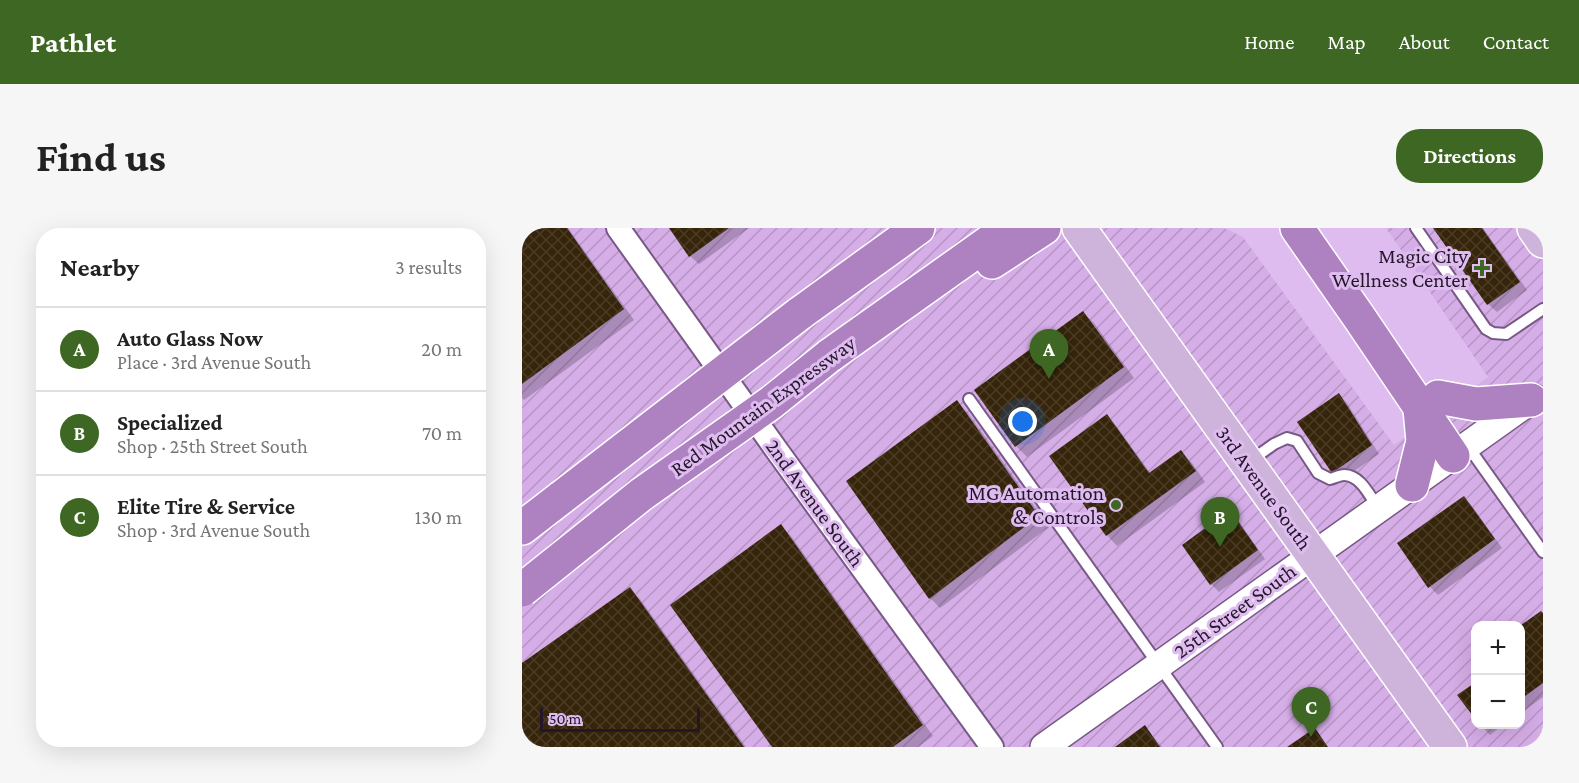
<!DOCTYPE html>
<meta charset="utf-8">
<style>
:root{--surface:#fff;--page:#f6f6f6;--text:#222;--muted:#767676;--line:#e0e0e0;--accent:#3e6723}
body{margin:0;font-family:"Crimson Pro",serif;background:var(--page);color:var(--text)}
.controls{position:absolute;right:18px;bottom:18px;display:grid;overflow:hidden;border-radius:12px;box-shadow:0 6px 24px #0002}
.controls button{width:54px;height:54px;display:grid;place-items:center;padding:0;border:0;border-bottom:2px solid var(--line);background:var(--surface);color:var(--text);font:30px sans-serif}
.scale{position:absolute;left:18px;bottom:15px;width:160px;box-sizing:border-box;padding-left:6px;border:3px solid #24172a;border-top:0;font-size:16px;line-height:21px;white-space:nowrap;color:#24172a;-webkit-text-stroke:4px #dfbcef;paint-order:stroke}
.you{position:absolute;left:501px;top:194px;width:21px;height:21px;margin:-15px;border:4px solid #fff;border-radius:50%;background:#1a73e8;box-shadow:0 0 0 9px #1a73e833}
.badge{display:grid;place-items:center;width:39px;height:39px;border-radius:50%;background:var(--accent);color:#fff;font-size:20px;font-weight:700}
.pin{position:absolute;translate:-50% -50px;filter:drop-shadow(0 2px 3px #0008)}
.pin::after{content:'';position:absolute;top:32px;width:21px;height:18px;background:inherit;clip-path:polygon(0 0,100% 0,50% 100%)}
.list{margin:0;padding:0;list-style:none}
h2{display:flex;justify-content:space-between;align-items:center;height:78px;margin:0;padding:0 24px;font-size:26px}
h2 small{font-size:20px;font-weight:400;color:var(--muted)}
.list li{display:grid;grid-template-columns:39px 1fr auto;gap:18px;align-items:center;box-sizing:border-box;height:84px;padding:0 24px;border-top:2px solid var(--line)}
.list b{display:block;font-size:22px;white-space:nowrap}
.list p{margin:0;font-size:20px;white-space:nowrap;color:var(--muted)}
.list em{font-size:20px;font-style:normal;color:var(--muted)}
.map{position:relative;flex:none;width:1021px;height:519px;overflow:hidden;border-radius:24px}
header{display:flex;align-items:center;gap:36px;box-sizing:border-box;height:84px;padding:0 30px;background:var(--accent);color:#fff}
header strong{font-size:28px}
nav{display:flex;gap:33px;margin-inline-start:auto;font-size:21px}
.intro{display:flex;align-items:center;justify-content:space-between;box-sizing:border-box;height:144px;padding:0 36px}
h1{margin:0;font-size:42px}
.button{padding:15px 27px;border-radius:24px;background:var(--accent);color:#fff;font-size:21px;font-weight:700}
main{display:flex;gap:36px;padding:0 36px}
aside{flex:1;background:var(--surface);border-radius:24px;box-shadow:0 6px 24px #0002}
.map>svg:first-child{display:block}
.industrial{fill:url(#industrial-furrows);fill-rule:evenodd}
.shadow{fill:#0003}
.building{fill:url(#building-cross-hatch)}
.lines{fill:none;stroke-linecap:round;stroke-linejoin:round}
.service-casing{stroke:#785886;stroke-width:14}
.minor-casing{stroke:#785886;stroke-width:26}
.tertiary-casing{stroke:#785886;stroke-width:30}
.primary-casing{stroke:#fff;stroke-width:36}
.motorway-casing{stroke:#fff;stroke-width:36}
.service{stroke:#fff;stroke-width:10}
.minor{stroke:#fff;stroke-width:22}
.tertiary{stroke:#fff;stroke-width:27}
.primary{stroke:#ceb3da;stroke-width:33}
.motorway{stroke:#ae81c1;stroke-width:33}
.motorway-bridge-casing{stroke:#fff;stroke-width:36;stroke-linecap:butt}
.motorway-bridge{stroke:#ae81c1;stroke-width:33}
.poi-dot{fill:#3e6723;stroke:#dfbcef;stroke-width:2}
.labels{text-anchor:middle;dominant-baseline:central;stroke-width:6;stroke-linejoin:round;paint-order:stroke}
.poi-label{font-size:21px;fill:#24172a;stroke:#dfbcef;text-anchor:end}
.street-label{font-size:21px;fill:#24172a;stroke:#dfbcef}
</style>
<header>
<strong>Pathlet</strong>
<nav><a>Home</a><a>Map</a><a>About</a><a>Contact</a></nav>
</header>
<div class="intro"><h1>Find us</h1><a class="button">Directions</a></div>
<main>
<aside>
<h2>Nearby<small>3 results</small></h2>
<ul class="list">
<li><span class="badge">A</span><div><b>Auto Glass Now</b><p>Place · 3rd Avenue South</p></div><em>20 m</em></li>
<li><span class="badge">B</span><div><b>Specialized</b><p>Shop · 25th Street South</p></div><em>70 m</em></li>
<li><span class="badge">C</span><div><b>Elite Tire &amp; Service</b><p>Shop · 3rd Avenue South</p></div><em>130 m</em></li>
</ul>
</aside>
<div class="map">
<svg width="1021" height="519" viewBox="0 0 1021 519">
<defs>
<pattern id="industrial-furrows" width="10" height="10" patternUnits="userSpaceOnUse" patternTransform="scale(1.5)"><rect width="10" height="10" fill="#d5ade7"/><path d="M-1 1l2-2M0 10L10 0M9 11l2-2" fill="none" stroke="#b794c6"/></pattern>
<pattern id="building-cross-hatch" width="8" height="8" patternUnits="userSpaceOnUse" patternTransform="scale(1.5)"><rect width="8" height="8" fill="#36250a"/><path d="M0 0l8 8M0 8l8-8" fill="none" stroke="#4a3b25"/></pattern>
</defs>
<rect width="100%" height="100%" fill="#dfbcef"/>
<path class="industrial" d="M0,0H702L721,9L872,217L966,149L864,0H1021V519H0ZM954,398H999V496H954Z"/>
<g class="shadow">
<polygon points="0,0 46,0 112,92 2,172 0,170"/>
<polygon points="149,0 227,0 177,36 168,28"/>
<polygon points="912,0 961,0 1005,62 975,84 966,76"/>
<polygon points="561,85 572,95 612,150 505,229 494,218 454,163"/>
<polygon points="817,167 825,175 857,226 819,252 811,244"/>
<polygon points="435,174 446,185 527,299 418,380 408,370"/>
<polygon points="585,188 595,199 629,246 659,224 670,235 683,254 595,318 585,307"/>
<polygon points="942,270 950,278 980,320 916,367 908,359 877,316"/>
<polygon points="707,284 716,292 743,331 697,364 689,356"/>
<polygon points="259,298 269,308 411,508 396,519 252,519"/>
<polygon points="107,361 118,371 224,519 0,519 0,443"/>
<polygon points="1019,384 1021,386 1021,469 999,485 999,398"/>
<polygon points="958,496 982,496 968,507"/>
<polygon points="623,499 640,519 596,519"/>
</g>
<g class="building">
<polygon points="0,0 45,0 102,81 0,156"/>
<polygon points="147,0 207,0 167,29"/>
<polygon points="911,0 960,0 998,54 965,77"/>
<polygon points="561,83 602,139 493,219 452,162"/>
<polygon points="817,165 850,217 810,245 775,194"/>
<polygon points="435,172 517,288 407,371 324,253"/>
<polygon points="585,186 627,245 659,222 674,243 584,308 527,228"/>
<polygon points="942,268 973,311 906,360 875,315"/>
<polygon points="708,282 736,322 688,357 660,317"/>
<polygon points="259,296 401,497 371,519 250,519 148,377"/>
<polygon points="108,359 222,519 0,519 0,435"/>
<polygon points="1019,383 1021,385 1021,455 999,471 999,397"/>
<polygon points="954,454 954,492 935,467"/>
<polygon points="623,497 638,519 593,519"/>
<polygon points="793,500 806,519 765,519"/>
</g>
<g class="lines">
<g class="service-casing">
<g id="service">
<polyline points="894,0 964,101 971,105 984,106 1021,81"/>
<polyline points="447,171 695,519"/>
<polyline points="945,217 1021,324"/>
<path d="M728,233L752,216L765,210L775,213L796,245L808,251C812,250 818,247 822,247C839,247 848,269 857,281"/>
</g>
</g>
<g class="minor-casing">
<polyline id="minor" points="96,0 256,224 470,519"/>
</g>
<g class="tertiary-casing">
<polyline id="tertiary" points="522,519 1012,170"/>
</g>
<g class="primary-casing">
<g id="primary">
<polyline points="557,0 928,519"/>
<polyline points="1012,0 1021,13"/>
</g>
</g>
<g class="motorway-casing">
<g id="motorway">
<polyline points="775,0 837,89 931,228"/>
<polyline points="470,34 522,0"/>
<polyline points="277,86 396,0"/>
<polyline points="307,128 487,0"/>
<polyline points="916,169 954,176 1009,172"/>
<polyline points="890,257 901,213 898,181"/>
<polyline points="0,300 40,269"/>
</g>
</g>
<use href="#service" class="service"/>
<use href="#minor" class="minor"/>
<use href="#tertiary" class="tertiary"/>
<use href="#primary" class="primary"/>
<use href="#motorway" class="motorway"/>
<g class="motorway-bridge-casing">
<g id="motorway-bridge">
<polyline points="40,269 277,86"/>
<polyline points="0,362 120,266 250,174 307,128"/>
</g>
</g>
<use href="#motorway-bridge" class="motorway-bridge"/>
</g>
<g class="poi-dot">
<path d="M957 31h6v6h6v6h-6v6h-6v-6h-6v-6h6z"/>
<circle cx="594" cy="277" r="6"/>
</g>
<g class="labels">
<g class="poi-label">
<text x="946" y="28">Magic City<tspan x="946" dy="24">Wellness Center</tspan></text>
<text x="582" y="265">MG Automation<tspan x="582" dy="24">&amp; Controls</tspan></text>
</g>
<g class="street-label">
<text transform="translate(241 178) rotate(-36)">Red Mountain Expressway</text>
<text transform="translate(742 260) rotate(54)">3rd Avenue South</text>
<text transform="translate(293 275) rotate(54)">2nd Avenue South</text>
<text transform="translate(713 383) rotate(-36)">25th Street South</text>
</g>
</g>
</svg>
<div class="controls">
<button>+</button>
<button>−</button>
</div>
<div class="scale">50 m</div>
<div class="you"></div>
<div class="pin badge" style="left:527px;top:151px">A</div>
<div class="pin badge" style="left:698px;top:319px">B</div>
<div class="pin badge" style="left:789px;top:509px">C</div>
</div>
</main>
